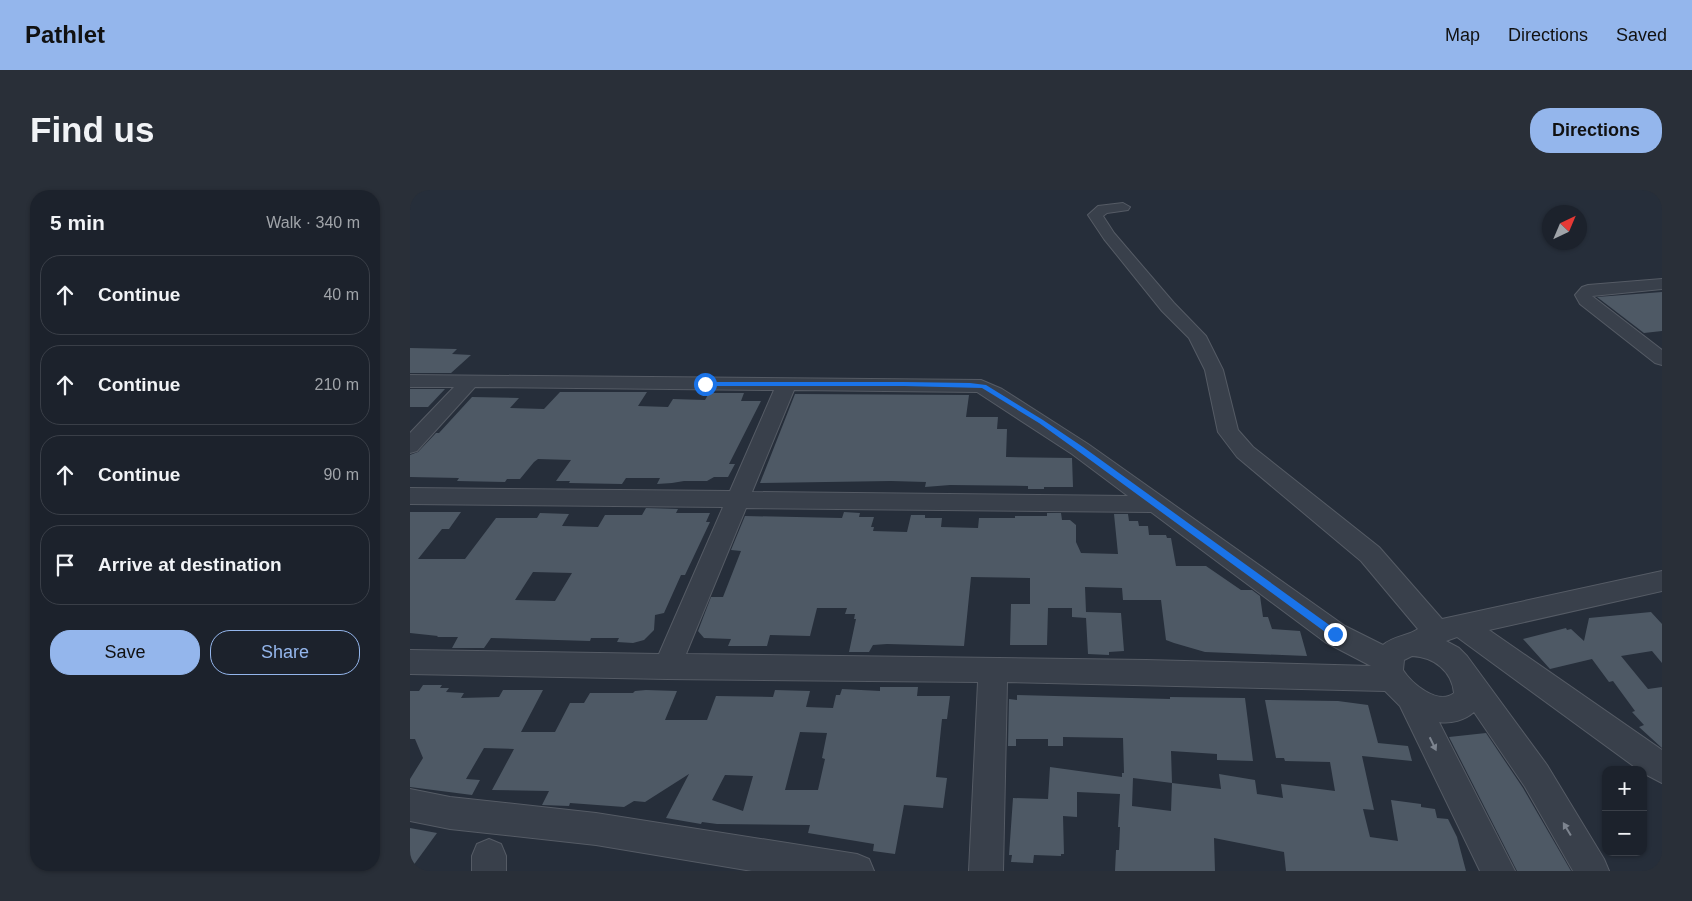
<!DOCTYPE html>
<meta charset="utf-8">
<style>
:root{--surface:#1c222c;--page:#292f38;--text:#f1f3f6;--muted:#a0a4a9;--line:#3a3f48;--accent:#94b6ec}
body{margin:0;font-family:Arial,sans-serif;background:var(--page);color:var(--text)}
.controls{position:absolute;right:15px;bottom:15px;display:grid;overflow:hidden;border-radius:10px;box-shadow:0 1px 4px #0004}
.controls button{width:45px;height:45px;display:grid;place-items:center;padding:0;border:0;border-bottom:1px solid var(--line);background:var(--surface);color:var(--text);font:25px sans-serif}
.compass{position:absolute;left:1132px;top:15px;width:45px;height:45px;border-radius:50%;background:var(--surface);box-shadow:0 1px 4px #0004;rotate:44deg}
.stop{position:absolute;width:15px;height:15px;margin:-11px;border:4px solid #1a73e8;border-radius:50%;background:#fff}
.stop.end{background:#1a73e8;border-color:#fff;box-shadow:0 1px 5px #0008}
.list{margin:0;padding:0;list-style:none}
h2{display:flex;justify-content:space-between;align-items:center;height:65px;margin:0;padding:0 20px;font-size:21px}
h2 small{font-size:16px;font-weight:400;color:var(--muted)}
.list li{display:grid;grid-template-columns:32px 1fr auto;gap:15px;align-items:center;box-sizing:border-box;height:80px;margin:0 10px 10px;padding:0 10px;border:1px solid var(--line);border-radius:20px}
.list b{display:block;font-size:19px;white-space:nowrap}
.list em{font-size:16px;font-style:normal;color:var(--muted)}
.actions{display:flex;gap:10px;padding:15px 20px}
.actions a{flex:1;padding:11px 0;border:1px solid var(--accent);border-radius:20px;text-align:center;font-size:18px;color:var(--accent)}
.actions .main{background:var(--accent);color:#111}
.icon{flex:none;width:28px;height:28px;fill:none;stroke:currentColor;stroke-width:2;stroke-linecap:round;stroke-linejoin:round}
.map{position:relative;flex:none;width:1252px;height:681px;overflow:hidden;border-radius:20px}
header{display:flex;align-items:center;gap:30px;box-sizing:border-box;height:70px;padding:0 25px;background:var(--accent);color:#111}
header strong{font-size:24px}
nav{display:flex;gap:28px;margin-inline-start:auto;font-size:18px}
.intro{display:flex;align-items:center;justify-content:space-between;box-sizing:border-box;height:120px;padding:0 30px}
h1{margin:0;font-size:35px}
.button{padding:12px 22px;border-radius:20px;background:var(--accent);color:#111;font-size:18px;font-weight:700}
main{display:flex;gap:30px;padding:0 30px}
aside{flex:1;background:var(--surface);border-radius:20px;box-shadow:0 1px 4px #0004}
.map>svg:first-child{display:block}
.building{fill:#4e5965;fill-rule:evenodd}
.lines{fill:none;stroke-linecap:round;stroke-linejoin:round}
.minor-casing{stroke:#555b65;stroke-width:2}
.minor{fill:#39404b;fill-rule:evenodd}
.oneway{fill:#7d848f}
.route{fill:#1a73e8}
</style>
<header>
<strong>Pathlet</strong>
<nav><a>Map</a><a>Directions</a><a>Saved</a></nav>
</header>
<div class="intro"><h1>Find us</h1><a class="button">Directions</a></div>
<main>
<aside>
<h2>5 min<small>Walk · 340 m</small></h2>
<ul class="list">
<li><svg class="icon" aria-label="ahead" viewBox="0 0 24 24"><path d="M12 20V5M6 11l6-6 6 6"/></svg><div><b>Continue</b></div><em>40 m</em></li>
<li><svg class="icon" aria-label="ahead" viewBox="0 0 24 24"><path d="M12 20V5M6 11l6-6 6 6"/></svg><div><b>Continue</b></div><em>210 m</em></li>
<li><svg class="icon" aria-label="ahead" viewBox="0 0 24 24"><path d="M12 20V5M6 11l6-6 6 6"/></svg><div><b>Continue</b></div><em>90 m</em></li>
<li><svg class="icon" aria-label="arrive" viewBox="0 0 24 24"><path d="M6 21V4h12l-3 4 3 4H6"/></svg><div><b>Arrive at destination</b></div></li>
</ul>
<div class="actions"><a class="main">Save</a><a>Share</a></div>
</aside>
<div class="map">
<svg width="1252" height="681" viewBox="0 0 1252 681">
<rect width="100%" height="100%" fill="#262e3a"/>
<g class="building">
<polygon points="1252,102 1252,141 1234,143 1187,107"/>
<polygon points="0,158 47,159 42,164 61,165 41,183 0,183"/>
<polygon points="0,199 35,199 18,217 0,217"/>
<polygon points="150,202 237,202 228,216 258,217 263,209 295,210 299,203 334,203 331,211 351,211 319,274 325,274 318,287 304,287 297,291 274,291 262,293 247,294 250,288 216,288 212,294 159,293 160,291 146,291 161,270 128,269 124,272 110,289 97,289 95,292 47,291 49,288 0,287 0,265 8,262 26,243 29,243 62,207 109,208 100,218 134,219"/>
<polygon points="385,204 559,205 556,227 588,227 587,239 597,239 596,267 662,268 663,297 634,297 634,299 618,299 618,296 540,295 515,297 516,292 481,291 350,293"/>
<path d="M236,318L268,319L266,323H300L296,332H300L275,385H271L254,423L245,425L244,440L234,450L223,453L207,452L209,448H181L180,451L81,448L74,458H42L48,447H27L28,446L0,443V322H51L39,339H32L8,369H55L86,328H127L130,323L159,324L152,336L188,337L195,325H232ZM123,382L162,383L145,411L105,410Z"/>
<polygon points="434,322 450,323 449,327 464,327 461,337 464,337 463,341 497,342 501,325 515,325 515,328 532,328 531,337 568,338 569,328 605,328 605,326 637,326 637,323 651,323 652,330 660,330 666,335 666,352 671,363 708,364 704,324 718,324 719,331 728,331 729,336 738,336 739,345 756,345 757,348 761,348 766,376 796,376 831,400 842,400 850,406 853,427 858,427 862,439 890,441 897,466 795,462 764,453 756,450 751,410 713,410 712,398 675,397 676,422 711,423 714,461 699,462 699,465 678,464 676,428 662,427 662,418 638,418 637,455 600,455 601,414 620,414 620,388 561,387 554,456 477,454 463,455 459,462 439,462 446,429 444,429 445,424 435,424 437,418 407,418 400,446 360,445 357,456 318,456 321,449 294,448 288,441 301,407 313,407 331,361 321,360 335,326 432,328"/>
<polygon points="1241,422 1252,434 1252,473 1242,461 1211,466 1238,499 1252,497 1252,558 1229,537 1234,535 1222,522 1225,521 1203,491 1199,492 1182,469 1140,479 1113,449 1156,438 1157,440 1161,439 1174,451 1179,428"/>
<path d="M13,495H32L30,498H39L36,502L54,503L51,508L89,507L93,500H133L111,542H145L160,513H174L180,503H223L225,501L236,500L267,501L255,530H297L306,506L363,507L365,500L400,501L396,517L423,518L426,505H430L432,499L470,501V497H508L507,506H540L537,529H532L526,587L537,588L533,618L494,615L485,664L463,661L464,654L398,643L400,635L307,634L292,632L291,634L256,628L279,584L235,612L224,611L214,617L160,613L159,616L132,615L139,601L82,600L104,559L74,558L56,589L70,590L62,605L0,597V589L13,568L5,549H0V501H9ZM390,542L417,543L412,568L415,569L408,600H375ZM315,585L343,586L333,621L302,610Z"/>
<path d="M607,505L760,509V507L835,508L843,571L807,570V564L761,561L762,593L811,599L809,584L845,590L847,604L873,608L871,594L925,601L920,572L875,571L874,568H866L855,510L928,511L958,515L968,553L998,556L1002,571L952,566L964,620L953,619L960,647L988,651L981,610L1011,614V617L1025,619L1027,628L1038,629L1047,647L1056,681H876L874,662L804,648L805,681H705L706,660H709L710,637H708L710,604L667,602V627L653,626L654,664H651V666L624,665L623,673L601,672L602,665H599L603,608L638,609L640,577L712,587V583H714L713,548L653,547V556H638V549H606V556H598L599,509L607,510ZM723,588L762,593L761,621L722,616Z"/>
<polygon points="1076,543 1113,598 1161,681 1107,681 1039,547"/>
<polygon points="0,638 27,643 0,680"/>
</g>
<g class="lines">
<g class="minor-casing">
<g id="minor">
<path d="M713,13L720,17L718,20L697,23L693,26L704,43L764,113L796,146L813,180L828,240L843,257L969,357L1032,429L1252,381V401L1079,440L1252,560V593L1233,583V580H1229L1047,447L1036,451L1049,458L1057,466L1137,575L1194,669L1199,681H1163L1115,597L1064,522C1055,530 1041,534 1029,532L1105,681H1070L990,516L975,501L597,492L593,681H559L568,492L257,489L0,484V460L249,464L313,317L0,314V298L320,301L364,200L65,197L7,261L0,263V243L44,197H0V185L571,190L592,199L678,254L935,436L973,455C983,446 998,446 1008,439L951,371L827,267L808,242L795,180L779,148L752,121L694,49L678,25L688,16ZM384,200L567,202L662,264L718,306L342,302ZM336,318L741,322L915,452L961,476L736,470L276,464ZM1002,466C1024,467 1042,481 1044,503C1028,516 1001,493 993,480L994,470Z"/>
<polygon points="1252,89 1252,99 1182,106 1252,160 1252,175 1245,173 1170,114 1165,105 1172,97 1178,95"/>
<polygon points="0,599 40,607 186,623 447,664 459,669 464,681 342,681 186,655 40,639 0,631"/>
<polygon points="79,649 91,654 96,666 96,681 62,681 62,666 67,654"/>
</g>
</g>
<use href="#minor" class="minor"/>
</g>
<defs><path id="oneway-solid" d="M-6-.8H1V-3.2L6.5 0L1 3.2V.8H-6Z" transform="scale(1.25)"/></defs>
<g class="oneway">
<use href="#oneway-solid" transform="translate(1023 554) rotate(64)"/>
<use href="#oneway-solid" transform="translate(1157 639) rotate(-121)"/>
</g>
<polygon class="route" points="494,192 560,193 576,195 633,230 673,257 929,442 929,447 922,447 668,261 629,233 572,198 494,196 295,196 291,194 295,192"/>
</svg>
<div class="controls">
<button>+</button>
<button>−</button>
</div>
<svg class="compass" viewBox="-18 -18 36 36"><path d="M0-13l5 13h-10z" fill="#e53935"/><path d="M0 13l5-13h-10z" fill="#a0a4a9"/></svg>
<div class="stop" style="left:295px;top:194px"></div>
<div class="stop end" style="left:925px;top:444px"></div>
</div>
</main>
